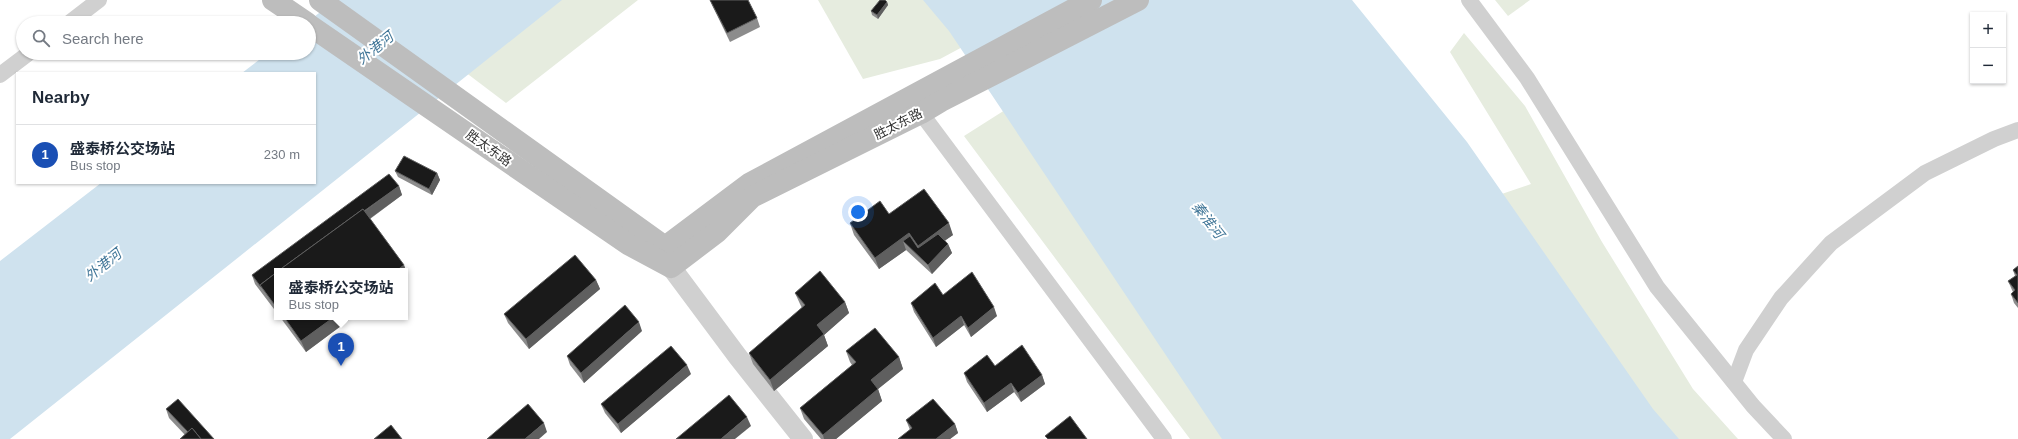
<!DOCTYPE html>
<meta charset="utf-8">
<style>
:root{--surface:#fff;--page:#f6f6f7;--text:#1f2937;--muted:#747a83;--line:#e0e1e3;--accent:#db2777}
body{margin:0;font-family:Helvetica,"Noto Sans SC",sans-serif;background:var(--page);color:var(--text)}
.controls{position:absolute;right:12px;top:12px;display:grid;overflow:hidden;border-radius:0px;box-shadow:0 1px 3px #0004}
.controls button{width:36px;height:36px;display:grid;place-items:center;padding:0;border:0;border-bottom:1px solid var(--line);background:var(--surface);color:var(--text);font:20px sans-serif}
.you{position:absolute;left:858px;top:212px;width:14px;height:14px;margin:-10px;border:3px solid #fff;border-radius:50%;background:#1a73e8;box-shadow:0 0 0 6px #1a73e833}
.badge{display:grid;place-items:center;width:26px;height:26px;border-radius:50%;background:var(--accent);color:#fff;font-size:13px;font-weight:700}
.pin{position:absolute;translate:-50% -33px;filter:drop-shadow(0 1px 2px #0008)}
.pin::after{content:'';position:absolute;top:21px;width:14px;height:12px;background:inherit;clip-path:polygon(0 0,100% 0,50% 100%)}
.popup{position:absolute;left:274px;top:268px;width:134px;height:52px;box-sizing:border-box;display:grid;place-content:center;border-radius:0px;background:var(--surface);filter:drop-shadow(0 1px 3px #0005);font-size:13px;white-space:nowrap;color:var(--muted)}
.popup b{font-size:15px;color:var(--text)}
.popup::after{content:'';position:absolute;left:50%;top:100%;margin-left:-8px;border:8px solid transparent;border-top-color:var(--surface)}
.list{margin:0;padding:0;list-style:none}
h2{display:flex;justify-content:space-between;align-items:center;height:52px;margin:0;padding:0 16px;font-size:17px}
h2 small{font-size:13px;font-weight:400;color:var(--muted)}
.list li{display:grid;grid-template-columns:26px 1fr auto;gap:12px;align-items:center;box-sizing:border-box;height:60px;padding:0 16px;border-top:1px solid var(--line)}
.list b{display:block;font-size:15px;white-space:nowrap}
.list p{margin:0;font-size:13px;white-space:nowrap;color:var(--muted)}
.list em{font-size:13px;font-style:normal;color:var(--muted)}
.icon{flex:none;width:22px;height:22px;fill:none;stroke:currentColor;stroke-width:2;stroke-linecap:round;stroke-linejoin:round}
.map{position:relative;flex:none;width:2018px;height:439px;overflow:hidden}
.search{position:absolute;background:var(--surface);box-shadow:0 1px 3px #0004;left:16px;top:16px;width:300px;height:44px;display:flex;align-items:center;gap:10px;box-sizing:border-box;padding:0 14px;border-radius:22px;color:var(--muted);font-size:15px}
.panel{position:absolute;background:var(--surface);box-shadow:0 1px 3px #0004;left:16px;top:72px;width:300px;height:112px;border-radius:0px}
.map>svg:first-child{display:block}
.green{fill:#e6ecdf}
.water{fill:#cfe2ee}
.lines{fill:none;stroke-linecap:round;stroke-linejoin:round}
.minor{stroke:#d0d0d0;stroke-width:16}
.tertiary{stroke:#d0d0d0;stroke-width:20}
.secondary{stroke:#bdbdbd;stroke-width:22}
.wall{fill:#8c8c8c}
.shaded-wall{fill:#5f5f5f}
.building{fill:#1a1a1a;stroke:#5f5f5f}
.labels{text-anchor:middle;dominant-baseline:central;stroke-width:4;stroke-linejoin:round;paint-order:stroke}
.street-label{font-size:13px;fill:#333;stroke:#fff}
.water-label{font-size:14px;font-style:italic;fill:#3f7597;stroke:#fff}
</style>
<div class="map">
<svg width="2018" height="439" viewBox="0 0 2018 439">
<rect width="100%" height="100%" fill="#fff"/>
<g class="green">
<polygon points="370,0 638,0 506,103"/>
<polygon points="818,0 1050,0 940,59 863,79"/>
<polygon points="1495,0 1530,0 1508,16"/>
<polygon points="1464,33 1525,106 1602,242 1693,389 1738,439 1190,439 964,136 1016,103 1166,308 1531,184 1450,52"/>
</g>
<g class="water">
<polygon points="336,0 562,0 10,439 0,439 0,261 101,183 315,183 315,73 242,73 268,53 309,53 309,23 306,23"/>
<polygon points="923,0 1352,0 1467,142 1653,409 1679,439 1222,439 949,31"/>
</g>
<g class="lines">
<g class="minor">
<polyline points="1469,0 1527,78 1657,287 1753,406 1784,439"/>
<polyline points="69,23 99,0"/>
<polyline points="0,75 29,53"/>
<polyline points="917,104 921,113 1164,439"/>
<polyline points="1734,382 1746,350 1781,298 1831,243 1925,173 1994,139 2018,130"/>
</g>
<polyline class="tertiary" points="667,252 671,267 738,357 803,439"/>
<g class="secondary">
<polyline points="273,0 307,23"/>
<polyline points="320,0 665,247 749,184 1091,0"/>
<polyline points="309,25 628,244 671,267 717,232 752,197 921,113 941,101 1138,0"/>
</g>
</g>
<g class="wall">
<polygon points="710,0 748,0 757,18 760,27 730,42 712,5"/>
<polygon points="887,2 888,5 878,19 872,15 871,11"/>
<polygon points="395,171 437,173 440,180 432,195 398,177"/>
<polygon points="399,186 402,195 370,219 404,265 408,277 405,279 405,271 277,271 277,313 255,284 252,275"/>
<polygon points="889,214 953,235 945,240 948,244 952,253 932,274 906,250 879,269 854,235 850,223"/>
<polygon points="2018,266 2018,308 2014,303 2011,294 2013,292 2012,290 2008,281 2015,276 2013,270"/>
<polygon points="596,280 600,289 529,349 508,323 504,314"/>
<polygon points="795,293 845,302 849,313 824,335 828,346 774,391 753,364 749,353 802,308 800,304"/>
<polygon points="943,295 997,316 971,337 964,325 936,347 914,312 911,303"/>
<polygon points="280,317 353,317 306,352"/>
<polygon points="642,331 584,383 570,365 567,356"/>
<polygon points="846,351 899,357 903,369 878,389 882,401 836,439 821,439 804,419 800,408 852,365 850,362"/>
<polygon points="995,366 1042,375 1045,384 1021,402 1014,392 987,412 967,382 964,373"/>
<polygon points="691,374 621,433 605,413 601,404"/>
<polygon points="166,409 214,439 185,435 169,418"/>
<polygon points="906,420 955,424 958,433 950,439 898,439 910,430"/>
</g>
<g class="shaded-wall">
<polygon points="887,2 888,5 878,19 877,15"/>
<polygon points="437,173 440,180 432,195 429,189"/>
<polygon points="399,186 402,195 298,271 283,271"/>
<polygon points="949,223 953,235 922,257 918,246"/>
<polygon points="909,233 913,245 903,241 906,250 879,269 875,258"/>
<polygon points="948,244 952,253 932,274 928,265"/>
<polygon points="404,265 408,277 405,279 405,271 396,271"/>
<polygon points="596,280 600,289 529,349 526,339"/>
<polygon points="845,302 849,313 824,335 828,346 774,391 770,380 817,325"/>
<polygon points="994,307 997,316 971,337 968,328"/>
<polygon points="961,316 964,325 936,347 933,338"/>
<polygon points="334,317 353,317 306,352 301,341"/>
<polygon points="639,322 642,331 584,383 581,373"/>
<polygon points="899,357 903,369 878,389 882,401 836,439 824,439 823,435 871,380"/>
<polygon points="687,365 691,374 621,433 618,424"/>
<polygon points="1042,375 1045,384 1021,402 1018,393"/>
<polygon points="1011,383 1014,392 987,412 984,403"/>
<polygon points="747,417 751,426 735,439 721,439"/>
<polygon points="544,423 547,432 539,439 525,439"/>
<polygon points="955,424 958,433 950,439 936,439"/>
</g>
<g class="building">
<polygon points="710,0 748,0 757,18 727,33"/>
<polygon points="880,0 885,0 887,2 877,15 871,11"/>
<polygon points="404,156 437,173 429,189 395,171"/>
<polygon points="389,174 399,186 364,211 363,209 278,271 277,271 277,272 260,285 261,287 252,275"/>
<polygon points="924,189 949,223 918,246 909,233 875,258 850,223 880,201 889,214"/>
<polygon points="363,209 404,265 396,271 278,271"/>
<polygon points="938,234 948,244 928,265 903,241 910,236 918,248"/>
<polygon points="575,255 596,280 526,339 504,314"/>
<polygon points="2018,266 2018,303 2011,294 2015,290 2008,281 2017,275 2013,270"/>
<polygon points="820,271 845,302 817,325 824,334 770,380 749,353 805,305 795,293"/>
<polygon points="277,272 277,308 260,285"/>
<polygon points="972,272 994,307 968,328 961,316 933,338 911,303 935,283 943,295"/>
<polygon points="625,305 639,322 581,373 567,356"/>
<polygon points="284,317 334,317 301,341"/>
<polygon points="875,328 899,357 871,380 878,389 823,435 800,408 856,362 846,351"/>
<polygon points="1022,345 1042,375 1018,393 1011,383 984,403 964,373 987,355 995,366"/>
<polygon points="671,346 687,365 618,424 601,404"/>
<polygon points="729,395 747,417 721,439 676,439"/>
<polygon points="178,399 214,439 201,439 192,428 188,432 166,409"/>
<polygon points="933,399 955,424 936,439 898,439 912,428 906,420"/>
<polygon points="528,404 544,423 525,439 487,439"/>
<polygon points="1070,416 1087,439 1048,439 1045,436"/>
<polygon points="391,425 402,439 374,439"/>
<polygon points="192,428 201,439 180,439"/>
</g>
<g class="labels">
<g class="street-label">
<text transform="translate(898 124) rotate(-27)">胜太东路</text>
<text transform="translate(489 148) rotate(35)">胜太东路</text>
</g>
<g class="water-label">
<text transform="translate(375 48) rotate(-39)">外港河</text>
<text transform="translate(1208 220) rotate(52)">秦淮河</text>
<text transform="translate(103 265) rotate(-39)">外港河</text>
</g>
</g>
</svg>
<div class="controls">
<button>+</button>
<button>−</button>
</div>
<div class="you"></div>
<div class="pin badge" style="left:341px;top:366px;background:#1a4fb4">1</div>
<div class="popup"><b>盛泰桥公交场站</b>Bus stop</div>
<div class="search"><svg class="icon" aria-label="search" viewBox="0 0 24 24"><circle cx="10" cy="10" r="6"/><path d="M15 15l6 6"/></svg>Search here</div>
<section class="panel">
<h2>Nearby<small></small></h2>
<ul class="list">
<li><span class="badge" style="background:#1a4fb4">1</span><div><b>盛泰桥公交场站</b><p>Bus stop</p></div><em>230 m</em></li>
</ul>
</section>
</div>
